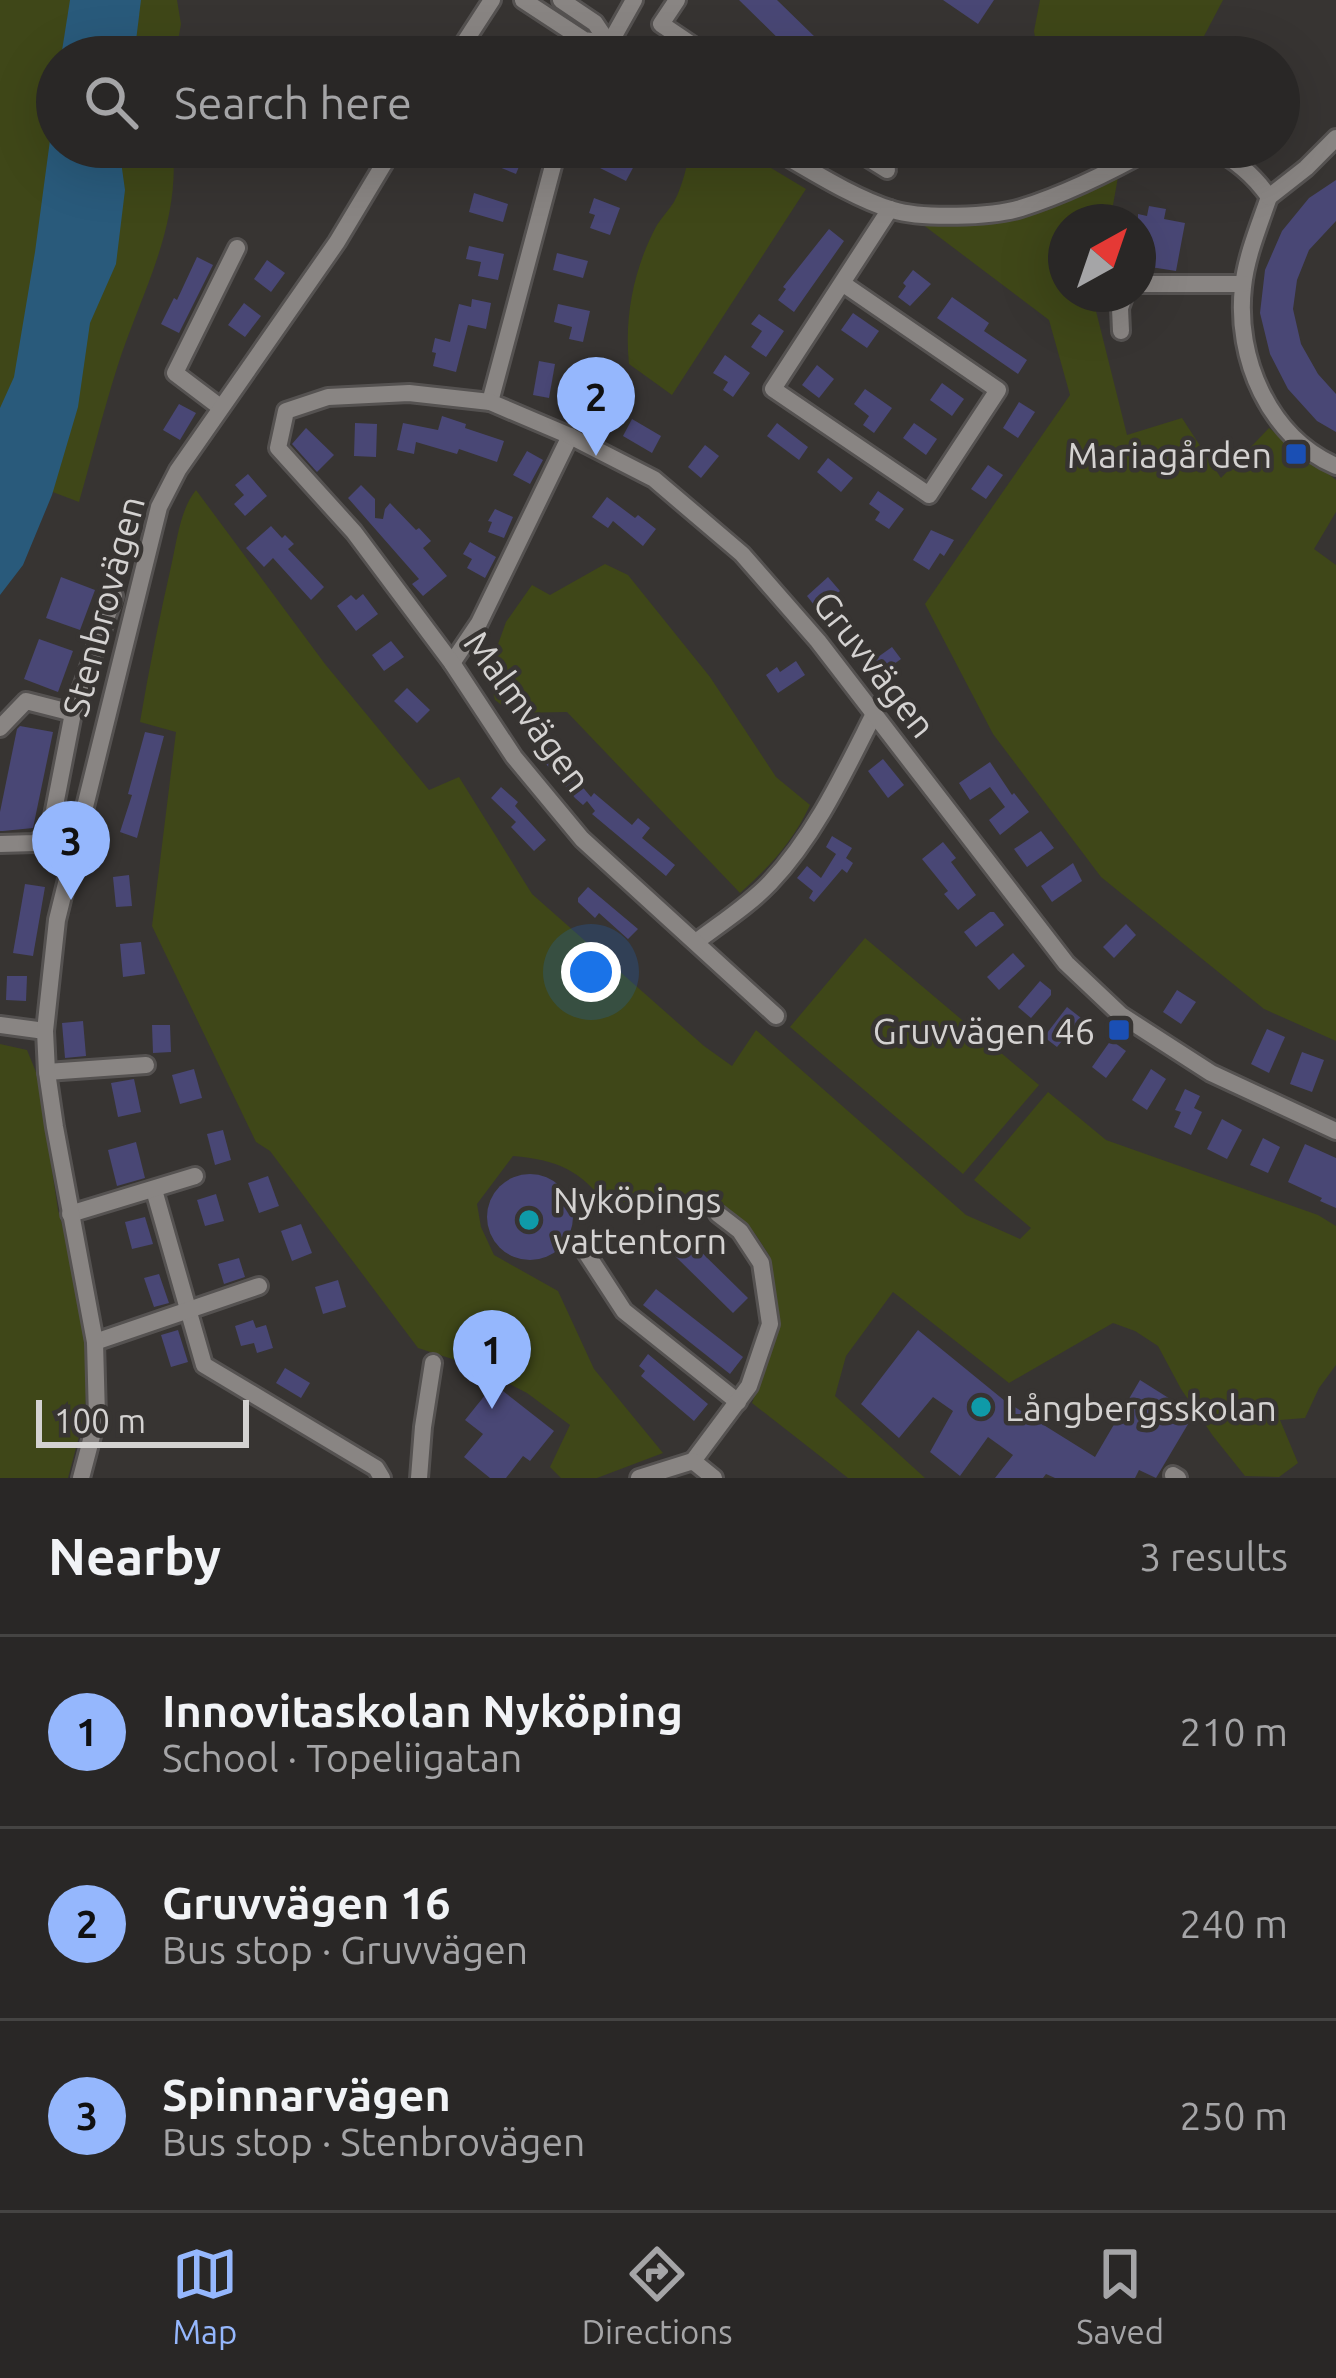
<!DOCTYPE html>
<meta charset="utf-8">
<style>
:root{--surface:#292726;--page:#312f2e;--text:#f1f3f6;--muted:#a5a5a7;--line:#454443;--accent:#95b7fd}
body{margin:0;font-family:Ubuntu,sans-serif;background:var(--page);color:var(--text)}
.compass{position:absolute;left:1048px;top:204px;width:108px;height:108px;border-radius:50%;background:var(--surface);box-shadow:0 12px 48px #0002;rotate:40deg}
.scale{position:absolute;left:36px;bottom:30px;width:213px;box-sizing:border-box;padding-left:12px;border:6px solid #d4d2d1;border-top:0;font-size:33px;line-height:42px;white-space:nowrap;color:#d4d2d1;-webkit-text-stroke:9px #373432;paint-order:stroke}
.you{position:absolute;left:591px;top:972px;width:42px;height:42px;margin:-30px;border:9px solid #fff;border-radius:50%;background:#1a73e8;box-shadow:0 0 0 18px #1a73e833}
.badge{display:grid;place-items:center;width:78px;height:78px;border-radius:50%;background:var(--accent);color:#111;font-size:39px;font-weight:700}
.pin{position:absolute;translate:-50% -99px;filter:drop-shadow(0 3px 6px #0008)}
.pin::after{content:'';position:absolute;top:63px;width:42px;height:36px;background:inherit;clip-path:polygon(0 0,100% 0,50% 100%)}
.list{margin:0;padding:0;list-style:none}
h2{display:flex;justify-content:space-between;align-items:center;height:156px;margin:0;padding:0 48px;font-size:51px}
h2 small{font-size:39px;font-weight:400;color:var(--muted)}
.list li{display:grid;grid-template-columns:78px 1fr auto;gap:36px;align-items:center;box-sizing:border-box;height:192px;padding:0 48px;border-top:3px solid var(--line)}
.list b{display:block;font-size:45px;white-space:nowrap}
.list p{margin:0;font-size:39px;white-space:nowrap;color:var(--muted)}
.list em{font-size:39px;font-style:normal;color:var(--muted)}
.icon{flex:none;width:66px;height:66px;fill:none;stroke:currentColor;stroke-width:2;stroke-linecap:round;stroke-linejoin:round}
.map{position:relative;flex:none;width:1336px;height:1478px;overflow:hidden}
.search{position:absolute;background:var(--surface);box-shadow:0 12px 48px #0002;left:36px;right:36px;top:36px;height:132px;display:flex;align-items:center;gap:30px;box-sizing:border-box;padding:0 42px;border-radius:66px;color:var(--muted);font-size:45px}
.sheet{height:732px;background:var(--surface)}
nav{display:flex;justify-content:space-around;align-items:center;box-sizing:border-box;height:168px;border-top:3px solid var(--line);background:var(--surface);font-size:33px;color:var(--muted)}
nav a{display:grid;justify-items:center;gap:6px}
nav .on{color:var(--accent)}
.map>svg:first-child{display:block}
.green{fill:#3f4718}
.water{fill:#295a7b}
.building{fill:#494775}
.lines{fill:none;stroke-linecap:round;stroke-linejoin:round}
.minor-casing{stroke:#555251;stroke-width:22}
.minor{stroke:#898583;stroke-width:16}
.transit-dot{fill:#1a4fb4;stroke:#373432;stroke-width:4.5}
.culture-dot{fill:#0f9aa8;stroke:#373432;stroke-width:4.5}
.labels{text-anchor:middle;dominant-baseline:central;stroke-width:9;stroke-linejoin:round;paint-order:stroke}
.poi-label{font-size:36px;fill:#d4d2d1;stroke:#373432;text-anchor:end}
.street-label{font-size:36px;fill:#d4d2d1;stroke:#373432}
</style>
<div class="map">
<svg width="1336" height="1478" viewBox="0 0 1336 1478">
<rect width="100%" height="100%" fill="#373432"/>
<g class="green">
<path d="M0,0H177L181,24L175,57H57V147H173C180,230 141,292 117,368C103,412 92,457 79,502L0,472Z"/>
<polygon points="1040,0 1223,0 1193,57 1038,57 1034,31"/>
<path d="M691,147H736L806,189L672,395L629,364C624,317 634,267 657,225C662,217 669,210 674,202C683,185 687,165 691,147Z"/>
<polygon points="1118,177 1110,222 1066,222 1066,294 1097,294 1095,307 1127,435 1182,418 1221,478 1269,428 1336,480 1336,512 1314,549 1336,565 1336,1041 1264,1009 1101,877 993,734 925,604 1070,395 1049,320 918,221 1017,218"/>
<path d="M196,490L325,664L429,790L459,777L532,894L704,1046L732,1066L756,1030L966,1215L1020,1239L1031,1228L974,1180L1048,1092L1106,1140L1318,1215L1336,1226V1365L1319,1388L1305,1418L1280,1420L1298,1463L1279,1477L1245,1476L1213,1436L1181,1389L1158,1346L1135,1331L1113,1323L1009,1383L893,1292L846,1356L835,1396L925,1478H848L752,1403L778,1332L769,1255L756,1235L738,1216L719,1205L699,1203L678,1192L607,1205C579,1169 557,1160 513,1156L477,1204L481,1227L494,1255L558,1291L594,1369L663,1453L597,1478H561L550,1467L570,1425L527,1393L474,1366L418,1348L270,1151L256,1142L152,926L176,732L140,722C149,668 160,615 172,562C177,539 181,508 196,490Z"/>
<path d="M605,564L628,575L710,677L776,777L810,805C792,843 771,865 740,893L567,712L512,713L495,700L488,672L506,622L532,585L550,595Z"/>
<polygon points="865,938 1039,1085 963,1174 790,1027"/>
<polygon points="0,1044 27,1050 38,1077 58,1210 76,1276 88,1349 85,1414 68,1478 0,1478"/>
</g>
<g class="water">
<polygon points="70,0 141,0 134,57 61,57"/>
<polygon points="57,88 57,147 119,147 125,190 116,264 90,323 78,407 52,495 23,565 0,595 0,408 14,377 35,252"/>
</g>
<g class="building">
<polygon points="739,0 777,0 817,39 841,57 797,57"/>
<polygon points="943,0 994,0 978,24"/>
<polygon points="493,147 522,159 516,174 487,162"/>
<polygon points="600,147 635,164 626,181 592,164"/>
<polygon points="1336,180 1336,221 1309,250 1297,280 1293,309 1301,344 1318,374 1336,394 1336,432 1317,421 1288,389 1270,354 1260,313 1265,270 1282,231 1309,198"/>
<polygon points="474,193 508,204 503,222 469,212"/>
<polygon points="594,198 620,208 610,235 590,228 595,215 589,213"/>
<polygon points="1149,206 1166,209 1164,219 1185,223 1176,271 1138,265 1138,214 1147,216"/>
<polygon points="829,229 844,241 794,312 778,300 786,289 783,287"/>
<polygon points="469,246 504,254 498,280 478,276 481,262 466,259"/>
<polygon points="557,253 588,261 583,278 553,270"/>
<polygon points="197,257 213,265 179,333 161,324 174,298 177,300"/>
<polygon points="267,260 285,273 271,292 254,279"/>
<polygon points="913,270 931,284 910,306 898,297 906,286 903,283"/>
<polygon points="952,297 989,323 984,331 1027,360 1018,374 937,318"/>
<polygon points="472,299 491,303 486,329 468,325 456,372 433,366 436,353 432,352 435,338 450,342 459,304 471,307"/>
<polygon points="244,303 261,316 245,337 228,325"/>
<polygon points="558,304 590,311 583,342 569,339 572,327 554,322"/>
<polygon points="853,313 879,331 867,348 841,330"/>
<polygon points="759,314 784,331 766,357 751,347 762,331 751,324"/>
<polygon points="725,355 750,373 733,397 723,390 728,382 713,373"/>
<polygon points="539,361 555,364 549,398 533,395"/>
<polygon points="817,365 834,379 819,398 802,385"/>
<polygon points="942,383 964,399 952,416 930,400"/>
<polygon points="588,389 606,400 594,419 576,408"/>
<polygon points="865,389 892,408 874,433 863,425 869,416 854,404"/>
<polygon points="1019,402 1035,412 1018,438 1003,428"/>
<polygon points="179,404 196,413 180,440 163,430"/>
<polygon points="442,416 466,424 465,428 504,441 497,462 459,449 457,454 416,442 414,454 397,450 403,423 438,430"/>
<polygon points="632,419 661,436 652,453 623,436"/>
<polygon points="355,423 377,424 376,457 354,456"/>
<polygon points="777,423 808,447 799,460 767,436"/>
<polygon points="914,423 937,439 926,455 903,438"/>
<polygon points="306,428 334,455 317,472 292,444"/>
<polygon points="705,445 719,456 701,478 688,467"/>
<polygon points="527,451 543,460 530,484 513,475"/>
<polygon points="828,458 853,478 841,492 817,472"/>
<polygon points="988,465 1003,475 986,499 971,489"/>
<polygon points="248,474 267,496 245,516 234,504 244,495 235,485"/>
<polygon points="361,485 375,499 375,518 383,519 385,509 390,503 416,530 419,528 431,541 423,548 447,576 423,596 412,584 419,579 348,498"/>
<polygon points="878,491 904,509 889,529 875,520 880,512 869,504"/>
<polygon points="607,497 635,518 638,515 656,529 643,546 613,521 608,528 592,517"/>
<polygon points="495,509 513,517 504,538 488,532 492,522 488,521"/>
<polygon points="271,526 282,538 285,535 294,544 288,549 324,587 311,600 273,558 264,567 246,548"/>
<polygon points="931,530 954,540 944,556 940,553 929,570 913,560"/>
<polygon points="470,542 496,557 485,578 467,568 472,559 463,554"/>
<polygon points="61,577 95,590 80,630 46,618"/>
<polygon points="828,577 840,591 818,610 807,596"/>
<polygon points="363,594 378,614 356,631 337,606 351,595 356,600"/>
<polygon points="39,639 73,651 58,692 24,679"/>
<polygon points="391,641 404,657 384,671 372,655"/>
<polygon points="892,647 901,659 873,679 864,667"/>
<polygon points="796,661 805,675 778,693 766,675 777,667 780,672"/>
<polygon points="407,688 430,710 417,723 394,701"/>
<polygon points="20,726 53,732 33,828 3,831 0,831 0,812 17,729"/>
<polygon points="145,732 164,736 137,838 120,832 132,795 128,794"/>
<polygon points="544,742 591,797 594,793 632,825 638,818 650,828 642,838 675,865 666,876 592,814 595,811 587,801 583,805 575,798 535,751"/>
<polygon points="883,759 904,785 888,798 868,771"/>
<polygon points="990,762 1012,795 1014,793 1029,812 1000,835 989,820 1005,807 990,787 970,800 959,783"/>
<polygon points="501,787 518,802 515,806 546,840 534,851 511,827 516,822 491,798"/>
<polygon points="1041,831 1054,848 1027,867 1014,849"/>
<polygon points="832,836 852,848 846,858 853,863 847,873 842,869 814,902 809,898 813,891 797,878 807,866 821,878 836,854 826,847"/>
<polygon points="943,842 956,858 951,862 976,895 958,910 944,894 948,891 922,859"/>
<polygon points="1073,863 1082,881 1052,902 1041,886"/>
<polygon points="129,875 132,906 116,907 113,877"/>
<polygon points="25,884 45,887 33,956 13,953"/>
<polygon points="588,887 638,929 628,939 599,913 595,918 578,902 578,898"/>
<polygon points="990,912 994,912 1004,925 976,947 964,932"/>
<polygon points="1126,924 1136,935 1114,958 1103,947"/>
<polygon points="141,942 145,974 123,977 120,944"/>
<polygon points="1013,953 1025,966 999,990 987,977"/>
<polygon points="7,976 27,976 26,1001 6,1000"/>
<polygon points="1040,981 1051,990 1051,995 1031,1018 1018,1007"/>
<polygon points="1177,990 1196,1002 1181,1024 1163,1012"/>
<polygon points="1067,1007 1081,1018 1057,1047 1044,1037"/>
<polygon points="83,1021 86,1056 65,1058 62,1023"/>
<polygon points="152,1025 170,1025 171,1052 153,1053"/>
<polygon points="1267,1029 1285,1037 1269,1073 1251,1064"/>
<polygon points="1111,1040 1126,1051 1106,1078 1092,1067"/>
<polygon points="1302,1052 1324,1060 1312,1092 1290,1084"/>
<polygon points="194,1069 202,1098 180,1104 172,1075"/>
<polygon points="1151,1069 1166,1079 1147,1110 1132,1100"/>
<polygon points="134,1079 141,1112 118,1117 111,1083"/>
<polygon points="1185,1089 1200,1096 1194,1108 1202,1112 1191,1135 1174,1127 1181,1112 1175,1110"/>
<polygon points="1222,1119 1242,1130 1227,1159 1207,1149"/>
<polygon points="223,1130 231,1160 215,1165 207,1134"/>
<polygon points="1263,1138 1280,1147 1268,1173 1250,1165"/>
<polygon points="136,1142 145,1178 117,1186 108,1150"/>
<polygon points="1305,1144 1336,1158 1336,1208 1320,1201 1322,1198 1288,1182"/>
<circle cx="530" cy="1217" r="43"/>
<polygon points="268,1176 279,1206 259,1213 248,1183"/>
<polygon points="216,1194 224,1221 205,1226 197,1200"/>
<polygon points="145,1217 153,1244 132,1249 125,1222"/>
<polygon points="301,1224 312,1253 292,1261 281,1231"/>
<polygon points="690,1241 748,1298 733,1313 675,1256"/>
<polygon points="239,1258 245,1277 224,1284 218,1264"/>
<polygon points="159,1274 169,1303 154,1307 144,1278"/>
<polygon points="338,1280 346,1307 323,1314 315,1287"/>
<polygon points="656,1289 743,1357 730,1374 643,1305"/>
<polygon points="253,1320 256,1328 266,1325 273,1348 257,1353 254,1343 241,1346 235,1326"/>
<polygon points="178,1330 188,1362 171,1367 161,1335"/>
<polygon points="918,1330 1005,1401 1095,1457 1140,1380 1194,1414 1156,1478 1139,1470 1135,1478 1055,1478 1046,1474 1043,1478 995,1478 1013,1455 988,1437 960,1476 930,1452 953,1411 933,1397 899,1438 861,1404"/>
<polygon points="648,1354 708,1404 694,1421 641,1376 645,1371 639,1366"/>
<polygon points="285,1368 310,1383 301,1398 276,1383"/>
<polygon points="494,1384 554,1431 530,1461 523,1456 506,1478 490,1478 464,1457 483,1434 465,1420"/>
</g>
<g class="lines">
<g class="minor-casing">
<g id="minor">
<polyline points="523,0 584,40 609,44"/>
<polyline points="561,0 595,23 609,44 629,57"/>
<polyline points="677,0 661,24 710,57"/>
<polyline points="455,57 492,0"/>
<polyline points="602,57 634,0"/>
<path d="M770,147C807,168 853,198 893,210C922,219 992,217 1021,208C1066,194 1114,170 1155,147"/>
<polyline points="850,147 887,170"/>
<path d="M1210,147C1235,160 1253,174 1269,197C1259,226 1246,257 1243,287C1235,358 1269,437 1336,466"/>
<polyline points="1269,197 1306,168 1336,138"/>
<polyline points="842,283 998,390 929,495 773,389 890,209"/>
<polyline points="1138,284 1243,284"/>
<polyline points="1121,331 1120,308 1125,294"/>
<polyline points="490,402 558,147"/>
<polyline points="220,407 175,373 237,248"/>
<polyline points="452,663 479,623 570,436"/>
<polyline points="0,728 26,701 73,713"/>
<polyline points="0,844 35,843 50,831 73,713 114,596"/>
<path d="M696,942C721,923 749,905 770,883C816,834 844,773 874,714"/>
<polyline points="776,1016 582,839 514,757 452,663 354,532 278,448 286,411 328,397 409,393 490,402 570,436 654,479 742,554 818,641 1066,963 1121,1015 1211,1073 1336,1131"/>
<polyline points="0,1025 45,1031"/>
<polyline points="47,1072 146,1065"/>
<polyline points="154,1190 204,1365 376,1468 382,1478"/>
<polyline points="70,1214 195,1176"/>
<polyline points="583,1248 624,1311 738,1402"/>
<polyline points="95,1342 259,1286"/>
<polyline points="693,1461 749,1386 770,1324 761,1263 740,1231 718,1214"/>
<polyline points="1173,1475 1178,1478"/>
<polyline points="81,1478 97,1417 95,1342 55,1127 47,1072 45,1031 57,920 159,507 178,470 337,242 394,147"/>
<polyline points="419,1478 423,1427 433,1363"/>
<polyline points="639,1478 693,1461 714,1478"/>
</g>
</g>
<use href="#minor" class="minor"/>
</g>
<g class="transit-dot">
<rect x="1284" y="442" width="24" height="24" rx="6"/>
<rect x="1107" y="1018" width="24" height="24" rx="6"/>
</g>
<g class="culture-dot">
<circle cx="529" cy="1220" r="12"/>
<circle cx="981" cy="1407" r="12"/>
</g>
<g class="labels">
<g class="poi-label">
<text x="1272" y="454">Mariagården</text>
<text x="1095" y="1030">Gruvvägen 46</text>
<text x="553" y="1199" text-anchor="start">Nyköpings<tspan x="553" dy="41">vattentorn</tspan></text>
<text x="1005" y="1407" text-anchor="start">Långbergsskolan</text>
</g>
<g class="street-label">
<text transform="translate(103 606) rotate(-75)">Stenbrovägen</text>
<text transform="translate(875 664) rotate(52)">Gruvvägen</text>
<text transform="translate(528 711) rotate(54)">Malmvägen</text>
</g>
</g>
</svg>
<svg class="compass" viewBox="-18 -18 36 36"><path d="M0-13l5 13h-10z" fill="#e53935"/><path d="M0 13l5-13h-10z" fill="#a5a5a7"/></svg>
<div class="scale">100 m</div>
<div class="you"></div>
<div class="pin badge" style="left:492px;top:1409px">1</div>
<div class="pin badge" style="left:596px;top:456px">2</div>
<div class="pin badge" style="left:71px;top:900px">3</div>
<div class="search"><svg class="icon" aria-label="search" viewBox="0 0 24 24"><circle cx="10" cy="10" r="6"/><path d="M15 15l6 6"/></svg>Search here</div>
</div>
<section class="sheet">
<h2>Nearby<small>3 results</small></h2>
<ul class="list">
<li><span class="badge">1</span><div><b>Innovitaskolan Nyköping</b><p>School · Topeliigatan</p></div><em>210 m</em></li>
<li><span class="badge">2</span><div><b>Gruvvägen 16</b><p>Bus stop · Gruvvägen</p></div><em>240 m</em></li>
<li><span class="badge">3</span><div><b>Spinnarvägen</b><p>Bus stop · Stenbrovägen</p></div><em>250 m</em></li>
</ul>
</section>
<nav>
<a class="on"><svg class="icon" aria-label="map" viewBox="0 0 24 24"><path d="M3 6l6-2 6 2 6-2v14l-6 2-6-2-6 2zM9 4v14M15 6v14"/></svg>Map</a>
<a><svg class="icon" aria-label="directions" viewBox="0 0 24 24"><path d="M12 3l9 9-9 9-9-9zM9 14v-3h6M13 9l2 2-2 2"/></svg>Directions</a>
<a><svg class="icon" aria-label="saved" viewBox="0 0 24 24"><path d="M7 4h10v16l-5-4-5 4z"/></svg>Saved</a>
</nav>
